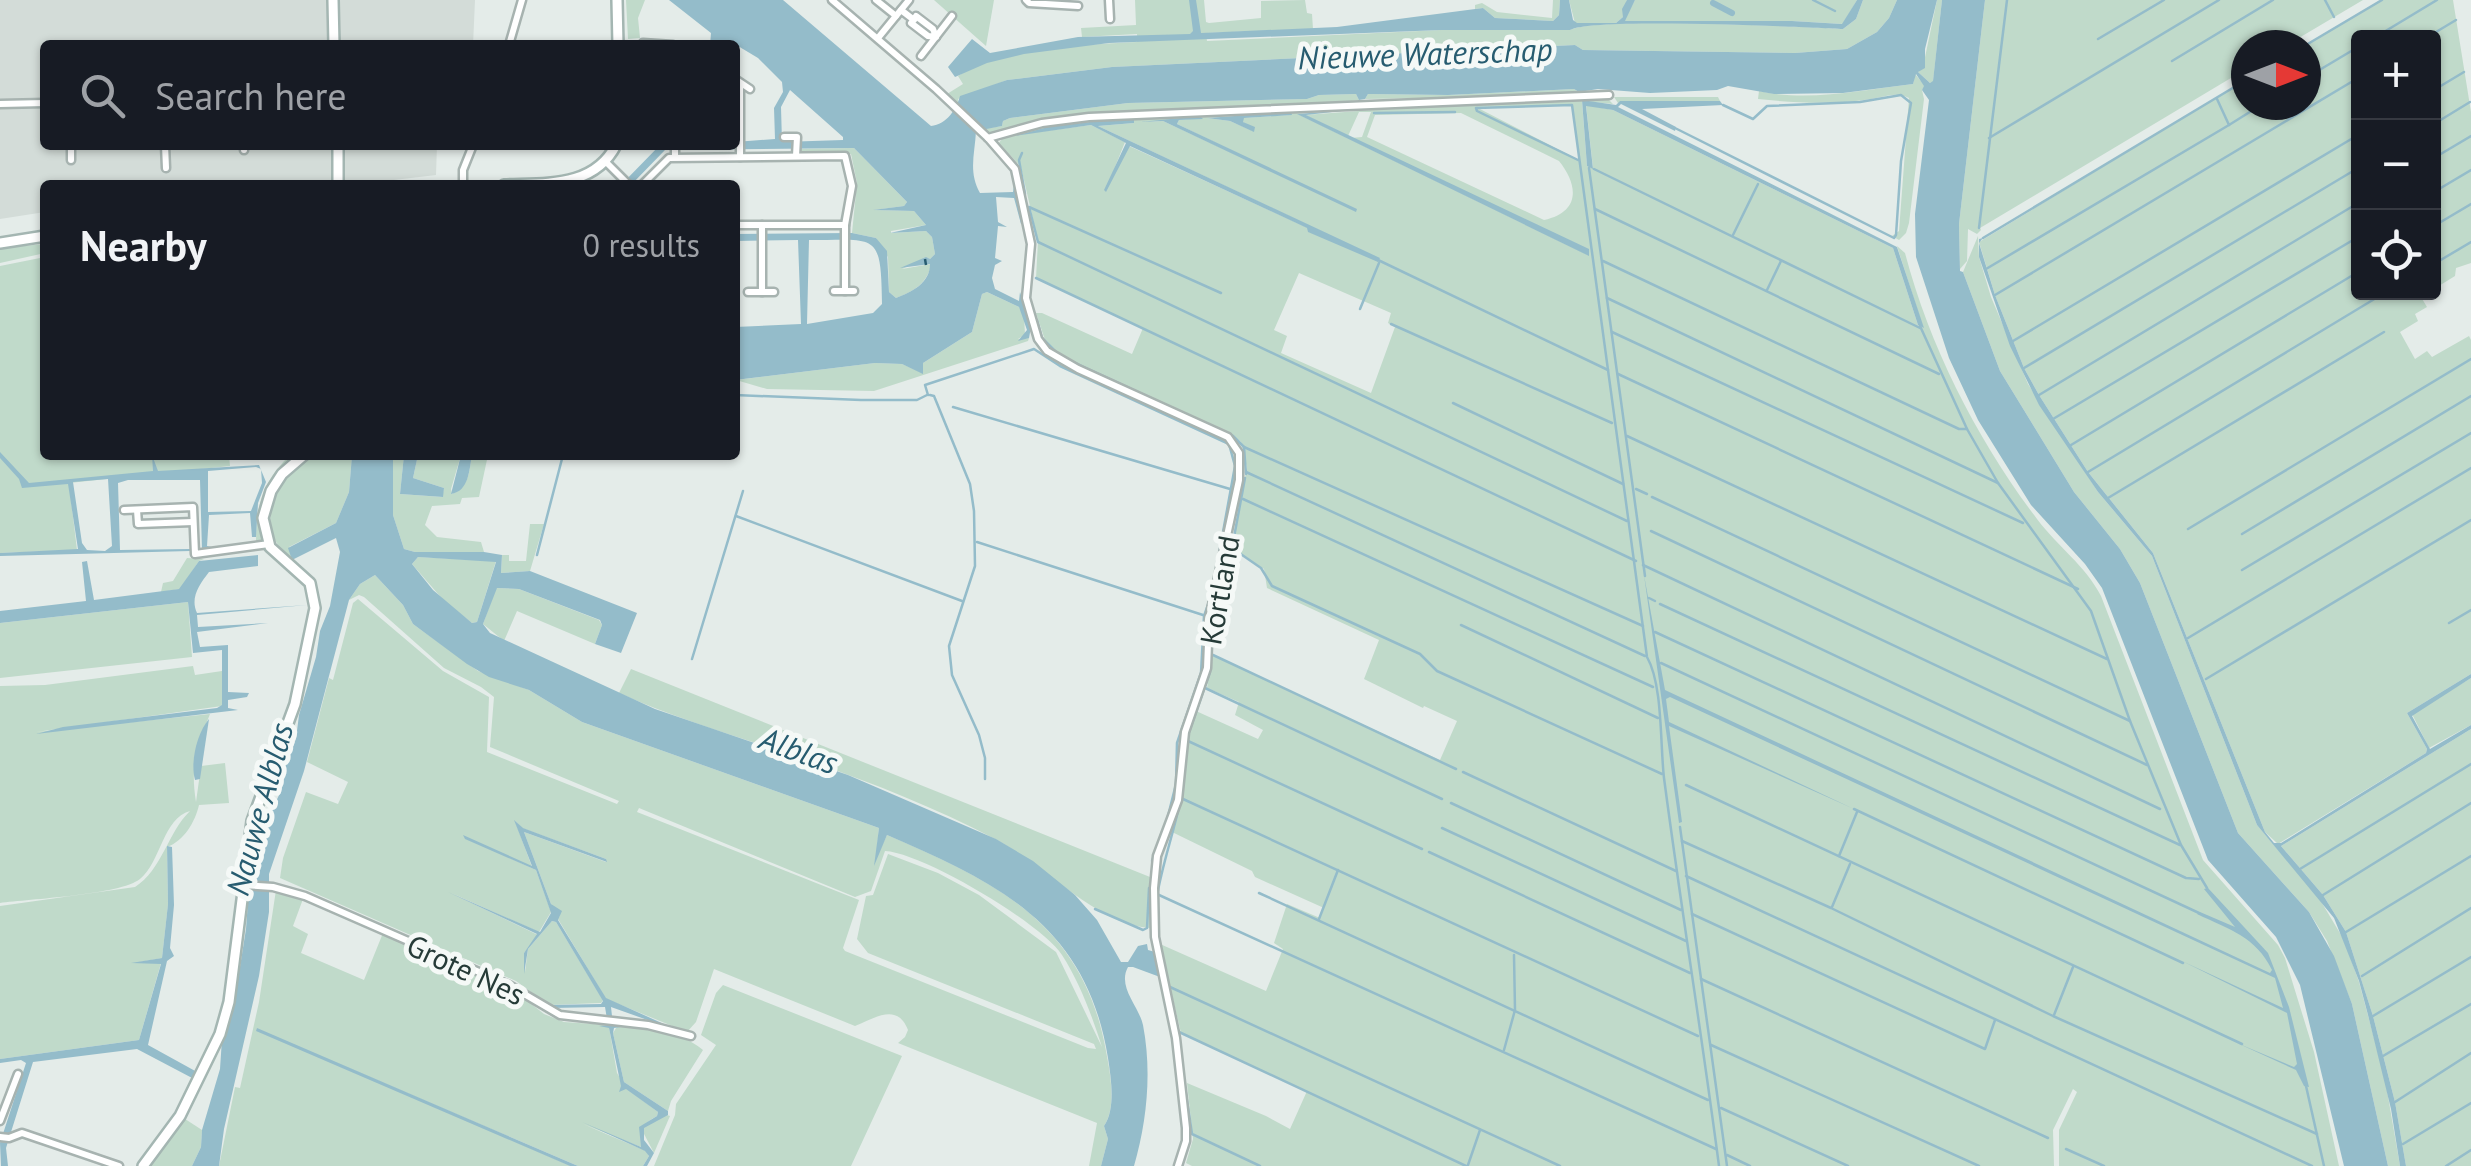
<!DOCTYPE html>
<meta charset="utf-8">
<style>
:root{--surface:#171b24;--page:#20242c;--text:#f1f3f6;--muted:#9ea1a6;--line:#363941}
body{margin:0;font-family:"PT Sans",sans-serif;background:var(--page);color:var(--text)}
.controls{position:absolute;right:30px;top:30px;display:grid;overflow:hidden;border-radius:10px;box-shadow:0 2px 8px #0004}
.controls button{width:90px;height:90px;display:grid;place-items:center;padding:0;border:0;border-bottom:2px solid var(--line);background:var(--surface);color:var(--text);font:50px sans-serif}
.compass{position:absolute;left:2231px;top:30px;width:90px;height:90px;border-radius:50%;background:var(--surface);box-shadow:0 2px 8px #0004;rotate:90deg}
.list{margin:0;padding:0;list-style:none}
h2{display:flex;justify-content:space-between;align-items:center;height:130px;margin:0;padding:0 40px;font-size:42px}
h2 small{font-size:32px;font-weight:400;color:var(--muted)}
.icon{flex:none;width:55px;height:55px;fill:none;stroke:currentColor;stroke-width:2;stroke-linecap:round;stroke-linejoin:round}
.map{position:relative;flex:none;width:2471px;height:1166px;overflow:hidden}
.search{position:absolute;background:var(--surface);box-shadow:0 2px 8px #0004;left:40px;top:40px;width:700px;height:110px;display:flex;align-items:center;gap:25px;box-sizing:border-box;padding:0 35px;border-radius:10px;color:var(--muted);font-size:38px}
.panel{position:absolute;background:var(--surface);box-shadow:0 2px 8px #0004;left:40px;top:180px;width:700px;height:280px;border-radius:10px}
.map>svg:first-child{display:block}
.built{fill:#d3dcd8}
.green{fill:#c0daca;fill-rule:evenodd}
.water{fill:#94bcca;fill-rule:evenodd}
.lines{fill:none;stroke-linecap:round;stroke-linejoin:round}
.stream{stroke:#94bcca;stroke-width:2.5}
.canal{stroke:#94bcca;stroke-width:6}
.ferry{stroke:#275c70;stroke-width:2.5;stroke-dasharray:12 10;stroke-linecap:butt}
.street-casing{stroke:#a7b3b0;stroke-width:11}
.secondary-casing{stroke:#a4b6b2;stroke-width:14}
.street{stroke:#fff;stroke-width:6}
.secondary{stroke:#fff;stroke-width:9}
.labels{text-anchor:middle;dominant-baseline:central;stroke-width:10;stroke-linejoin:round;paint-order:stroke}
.street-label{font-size:30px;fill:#263b38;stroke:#f5f9f7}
.water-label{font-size:32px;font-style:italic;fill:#275c70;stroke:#f5f9f7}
</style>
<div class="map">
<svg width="2471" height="1166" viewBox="0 0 2471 1166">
<rect width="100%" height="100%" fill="#e4ece9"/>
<polygon class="built" points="0,0 475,0 473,45 45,45 45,145 437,145 436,175 352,185 45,185 45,212 0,219"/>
<g class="green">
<polygon points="626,0 645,0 638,18 640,38 628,39"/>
<polygon points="934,0 994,0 986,46"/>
<path d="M1135,0H1204L1206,22L1209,23L1261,18V1L1305,0L1307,13L1312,14L1313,29L1206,33L1207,41L1441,30H1570C1595,16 1801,27 1843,29L1856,19L1863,0H1897L1889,18L1877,32L1847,49L1795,53L1583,50L1575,45L1112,67L1007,80L958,99V105L947,94L963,84L958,76C996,49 1091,44 1137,42V34L1082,37L1081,28L1136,25Z"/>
<polygon points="1553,0 1560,0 1559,15 1553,21 1495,18 1483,8 1475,9 1475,5 1482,3 1497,12 1552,18"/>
<polygon points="1569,0 1627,0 1623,17 1616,23 1575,23"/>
<polygon points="1635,0 1857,0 1843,24 1792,21 1624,21"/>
<polygon points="1937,0 1942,0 1933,82 1930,83 1918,72 1924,62"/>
<polygon points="1985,0 2363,0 2287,45 2246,45 2246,69 1980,228 1981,230 1977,234 1968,229 1967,261 1960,269 1959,224"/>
<polygon points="2382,0 2453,0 2471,112 2471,263 2456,268 2455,276 2434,289 2434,38 2358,38 2358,292 2428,293 2421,297 2427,307 2415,314 2418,321 2400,332 2415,359 2427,351 2432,357 2469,336 2471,340 2471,674 2407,713 2427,749 2426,753 2278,844 2265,832 2153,553 2088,472 2039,395 2024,368 1995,295 1979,242 2246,80 2246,105 2306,105 2306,45"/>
<path d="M1915,74L1925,86L1922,90L1924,99L1909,223L1906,233L1899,240L1892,236L1899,231L1909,98C1896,91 1884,97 1871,99C1834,105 1795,103 1758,99L1759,91C1807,102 1863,90 1913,84Z"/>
<polygon points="1574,89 1579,92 1559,96 1365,99 1368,94 1448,95"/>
<polygon points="1356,94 1359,100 1344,102 1064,116 988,134 982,129 1002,126 1003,121 1010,118 1128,103 1307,99 1319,95"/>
<path d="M1595,97L1607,98L1613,104L1582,101L1587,166L1593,168L1586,105L1613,110L1893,248L1918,325L1923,327L1897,246L1905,253C1930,348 1978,441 2037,519C2058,547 2085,565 2101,596L2203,860L2278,945L2285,958L2314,1052L2339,1166H2059V1130L2077,1092L2073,1089L2053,1130L2054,1166H1192L1186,1163L1193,1139L1187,1083L1266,1116L1290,1129L1307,1091L1181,1033L1160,944L1266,991L1283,949L1274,943L1287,904L1320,918L1324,908L1255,877L1252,871L1172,832C1187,793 1181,751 1196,711L1258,739L1263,730L1235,715L1239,702L1207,688L1212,655L1440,760L1457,721L1424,706L1423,708L1364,679L1379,640L1267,588L1264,569L1231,547L1247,468L1241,442L1228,432L1059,355L1046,343L1036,313H1042L1132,354L1143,328L1036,278L1038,241L1021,167L999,143C1012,122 1084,120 1110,117ZM1572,105L1579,160L1476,107ZM1326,110L1358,111L1305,115L1348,136L1359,112H1371L1362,137L1351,138L1588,250V255L1298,114ZM1290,112L1291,115L1243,118V122L1253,131L1230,121L1207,118ZM1461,113L1559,161C1579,186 1580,212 1544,220L1367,137L1375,115ZM1202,118L1179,120L1177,124L1357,211L1163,121L1140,122ZM1106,120H1134V123L1098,126L1380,259L1309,232L1308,228L1129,146L1105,192L1125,142L1091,125L1030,133L1056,126ZM1299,273L1391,313L1388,323L1395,327L1371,393L1281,353L1287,336L1274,330Z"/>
<polygon points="1614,97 1718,97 1720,101 1618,103"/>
<path d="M854,148L907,202L904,206L874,210L914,211L926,225L891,231V233L926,231L932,237L935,254L930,259L925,258L902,269L931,264C928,283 913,292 896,298L889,292L888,257L876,238L852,233L857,183L851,154L804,153L799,149Z"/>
<polygon points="1978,236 1979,257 1991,297 2028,384 2098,492 2152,556 2257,825 2319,898 2344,940 2359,982 2385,1079 2400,1166 2388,1166 2352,1004 2327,941 2309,912 2238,833 2140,583 2120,549 2074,492 2000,371 1963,272"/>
<polygon points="45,244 45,253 0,263 0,248"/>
<polygon points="45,257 45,455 229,455 230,466 69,483 77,550 0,553 0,266"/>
<polygon points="987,292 1019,307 1024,315 1025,335 1018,339 1029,338 1028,341 874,391 767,389 736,380 875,363 902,364 923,373 923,363 972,332 982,294"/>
<path d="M290,455H299L264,503V542L256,543C256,506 262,482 290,455Z"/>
<path d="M311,455H352L349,492L336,523L289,547L292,560C250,526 275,482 311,455Z"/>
<path d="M393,455H404L400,494L442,497L444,488L413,478L418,455H461L451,489L452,494C469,487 469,472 472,455H488L479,497L462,498L460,504L432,506L425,525L437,537L481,542L484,552H415L404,549L393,515Z"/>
<polygon points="530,524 544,524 530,571 501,573 502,555 509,555 509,561 526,561"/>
<polygon points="418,557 496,561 477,622 472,623 445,602 412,564"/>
<polygon points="187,558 204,559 199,561 180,589 161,592 163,583 173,581"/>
<path d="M375,575L403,605L413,624L478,671L529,690L582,722L879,828L876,858L887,835C995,881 1083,923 1106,1051C1110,1072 1117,1107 1104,1126L1108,1139L1101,1166H1089L1097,1123L898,1043L905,1037L908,1030C897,1002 875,1018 855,1026L714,969L696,1022L687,1032L606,999L558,919L560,915L551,904L524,832L606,862V859L522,828L515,821L532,867L464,837L536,870L551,912L539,932L451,893L538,935L524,953L525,972L528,949L552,921L556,922L603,1000L601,1003L549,1005L516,981L280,878L283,858L306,792L338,804L348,782L307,762L329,678L333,680L353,603L358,599L443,671L489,697L487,752L617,804L619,801L490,747L494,697L481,687L444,668L364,597L359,595L349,600L360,584ZM639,808L855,897L871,891L885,851C923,853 1041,923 1062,955C1080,983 1092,1016 1102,1047L1056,952L979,895L938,873L888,854L873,895L866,896L857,939L868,953L1094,1044L1096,1049L1088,1048L845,951L843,948L859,900L637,812Z"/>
<polygon points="496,588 519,589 599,620 602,625 595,644 517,611 504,641 483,624"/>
<polygon points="188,602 192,657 0,678 0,623"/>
<path d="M193,666L195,675L222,671V706L36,732L210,714C197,747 190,765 196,802L201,766L225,763L229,803L199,805C195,822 184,841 167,847L168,904L162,958L140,962L161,963L139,1040L0,1059V906L135,887C162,870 168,832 190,811C163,818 161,862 140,879C120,895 29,899 0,903V686L45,685Z"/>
<path d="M631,669L1150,877V928C1098,926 1042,863 995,839C932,806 865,780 798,757C738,737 677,719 619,693Z"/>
<polygon points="2471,678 2471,725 2429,748 2412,714"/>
<polygon points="2471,729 2471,1166 2406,1166 2395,1102 2373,1016 2346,932 2323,895 2281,846"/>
<path d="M276,890L303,899L293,926L308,934L301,953L364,980L383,933L524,998L544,1014L564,1022L608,1025H603L609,1027L617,1073L626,1088L658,1112L657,1116C639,1126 641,1129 641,1147L583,1124L646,1151L649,1156L643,1166H578L257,1029L571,1166H219L235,1087L240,1088L259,1002Z"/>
<polygon points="723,985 902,1056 851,1166 654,1166 675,1115 676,1104 716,1045 701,1035 716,993"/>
<path d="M618,1025C646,1027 680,1031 703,1050L671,1101L668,1111L624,1082L613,1033Z"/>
<polygon points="664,1114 670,1116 654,1153 643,1132 644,1127"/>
<polygon points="182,1117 202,1130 201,1147 192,1166 148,1166"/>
</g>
<g class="water">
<path d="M669,0H783L931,126C947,124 956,110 960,96L1007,80L1112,67L1575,45L1583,50L1795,53L1847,49L1877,32L1889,18L1897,0H1937L1925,49V68L1918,72L1930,83L1933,81L1942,0H1985L1959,224L1960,271L1963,272L2000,371L2074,492L2120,549L2140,583L2238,833L2309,912L2334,956L2352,1004L2388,1166H2344L2300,985L2276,937L2208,860L2102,588L2085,564L2031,505L1978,420L1949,358L1916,257L1915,214L1929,100L1922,90L1924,86L1916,74L1913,84L1843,93L1774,94L1728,86L1717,90L1650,93L1598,89L1579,92L1574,89L1448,95L1368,94L1365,99L1359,100L1356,94L1319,95L1307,99L1128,103L1010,118L1003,121L1002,126L976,131C975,153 968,172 980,193L1013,192L1014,185L1024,224H1021L1014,198L996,197L998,222L1007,227L998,226L995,258L1002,261L995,265L992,278L995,289L1019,301L1020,292L1031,327L1029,338L1018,341L1027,330L1019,307L987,292L982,294L972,332L923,363V374L902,364L875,363L735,380V327L801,324L798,240L735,241V234L852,233L876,238L887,251L889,292L896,298C912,292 930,283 930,264L900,268L926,257L930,259L935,254L932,237L926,231L890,233L926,225L914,211L873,210L904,206L907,202L854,148L665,150L631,185H621L660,145H735V142L775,139L774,108L783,92L782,82L758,58L728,40L710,45L711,33ZM790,90L843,137V140L782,142L781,107ZM809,240C877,240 881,231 882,304L873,313L807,324Z"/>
<path d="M1189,0H1196L1201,33L1337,27L1483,8L1495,18L1553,21L1559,15L1560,0H1569L1573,20L1577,23H1616L1623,17L1622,9L1627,0H1635L1625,21H1792L1842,24L1857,0H1863L1856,19L1843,29C1803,27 1592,17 1570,30H1441L1109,43L1024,54L987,63L955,77L948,67L972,39L990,53L1078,37L1190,34L1193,31Z"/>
<polygon points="1582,100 1616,105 1620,101 1720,101 1723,105 1642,109 1676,127 1675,131 1621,104 1618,107 1897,247 1924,328 1918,325 1893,248 1613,110 1586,106 1593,169 1587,166"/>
<polygon points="1359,109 1306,115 1589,249 1589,256 1297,114"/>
<polygon points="1291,112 1292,115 1244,118 1243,122 1255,127 1254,132 1230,121 1207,118"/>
<polygon points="1200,116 1203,119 1179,120 1177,124 1357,209 1356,212 1163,121 1140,122"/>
<polygon points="1106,120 1134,120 1134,123 1098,126 1380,258 1378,262 1308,232 1307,228 1130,146 1106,192 1104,190 1126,143 1091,125 1014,136 1048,127"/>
<polygon points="1983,238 1979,243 1995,295 2024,368 2039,395 2088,472 2153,553 2265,832 2274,843 2281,843 2426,753 2427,749 2407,713 2471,674 2471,678 2412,716 2430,749 2471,725 2471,729 2281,846 2323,895 2346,932 2373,1016 2395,1102 2406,1166 2400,1166 2391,1109 2368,1015 2359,981 2334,918 2257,825 2152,556 2098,492 2039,405 2010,346 1979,257 1979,239"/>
<path d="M0,452L29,483L153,471L152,455L158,471L259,465L266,482L258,503L256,537H252L250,513L209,515L207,546L222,549L202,550L200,480H128L118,483L120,550L190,549V551L0,556V553L78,549L68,484L22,488L19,479L0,458ZM256,467L261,469L262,483L251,511L208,512V471ZM108,479L112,546L105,551L87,550L82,543L73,482Z"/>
<path d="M352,455H393V515L404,549L415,552H484L502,555L501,573L530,571L637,613L621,653L595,644L602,625L600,620L519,589L497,588L483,624L490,633L655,709L848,775L996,839L1033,861L1075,895L1097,920L1121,962H1128L1138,946L1147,944L1148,950L1155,952L1160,977L1133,967H1128C1117,987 1139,1006 1143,1025C1152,1072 1147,1121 1134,1166H1101L1108,1139L1104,1126C1116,1109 1111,1078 1108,1058C1087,926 999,883 887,835L874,866L879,828L582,722L529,690L489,677L467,664L413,624L403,605L375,575L360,584L349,600L304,771L269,874V912L259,976L224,1129L219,1166H192L201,1147L202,1130L220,1069L222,1039L233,1011L246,929L250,874L261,833L280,793L285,765L296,739L299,715L316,657L320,631L330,606L340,552L336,538L292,560L288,548L336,523L349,492ZM418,557L496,562L477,622L472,623L433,590L412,564Z"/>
<polygon points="404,455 418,455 413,478 444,488 443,497 400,494"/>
<path d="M461,455H472C469,471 469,491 451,494Z"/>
<path d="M258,555V566L209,572C199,585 190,598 197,613L307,605L197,615L198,627L268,623L197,632L200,647L228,645V692L249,693L247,697L228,700V708L238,710L36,734L63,727L217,708L222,705V650L193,653L188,602L0,623V611L86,601L82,562L87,561L94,600L179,589L199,561Z"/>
<path d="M1644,575L1665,690L2270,973L2272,970C2255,936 2230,930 2197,914L2200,912L2235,927L2204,889L2208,888L2268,953L2289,1007L2309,1087L2304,1086L2296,1070L2237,1043L2294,1067L2297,1064L2287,1013L2182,961L2283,1008L2275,978L1670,697L1666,699L1669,722L1854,809L1669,726L1682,822L1679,823Z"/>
<path d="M209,719L200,779L195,780C190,762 197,733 209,719Z"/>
<polygon points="514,820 523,828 606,859 607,862 524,832 551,904 562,911 558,920 606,998 684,1033 611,1007 613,1025 621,1027 614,1028 613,1033 624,1082 668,1111 668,1115 644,1128 644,1140 654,1153 647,1166 643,1166 649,1156 645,1151 582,1122 641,1147 639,1127 657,1116 658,1112 626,1089 619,1092 621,1086 609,1028 599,1026 608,1025 605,1007 551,1008 541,1000 550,1005 601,1004 603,1001 556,922 552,921 528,949 524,974 524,953 537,934 448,892 540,932 551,913 536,870 465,839 463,835 532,866"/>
<polygon points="167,846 172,847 174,905 170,948 174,956 167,961 148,1045 197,1072 194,1079 137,1049 33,1062 6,1148 8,1166 1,1166 0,1143 26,1063 21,1060 0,1063 0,1059 139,1040 161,964 131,963 162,958 168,904"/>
<polygon points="257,1028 578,1166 570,1166 256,1031"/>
</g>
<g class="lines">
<g class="stream">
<polyline points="1813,0 1835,11"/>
<polyline points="2325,0 2334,17"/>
<polyline points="2374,38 2437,0"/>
<polyline points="2426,38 2456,20"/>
<polyline points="2098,39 2164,0"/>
<polyline points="2306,45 2382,0"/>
<polyline points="2172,61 2273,0"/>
<polyline points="2306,78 2358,47"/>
<polyline points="2434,90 2464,72"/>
<polyline points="2217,99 2229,125 2261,105"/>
<polyline points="1374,113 1455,112"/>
<polyline points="2434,124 2470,102"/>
<polyline points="1675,128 1894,238 1896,235 1901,161 1911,103 1901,95 1860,102 1767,106 1753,119 1723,105"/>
<polyline points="1989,138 2219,0"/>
<polyline points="1022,153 1019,160 1025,194"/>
<polyline points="2434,158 2471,136"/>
<path d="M1578,160L1477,111L1476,108L1572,105L1647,657C1663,685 1660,744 1664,778C1681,907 1702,1036 1719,1166"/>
<polyline points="1589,168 1645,576"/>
<polyline points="1594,169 1920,328"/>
<polyline points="2434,192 2471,170"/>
<polyline points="1595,209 1939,374"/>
<polyline points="2434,226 2471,204"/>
<polyline points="1979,228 2007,0"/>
<polyline points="1733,235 1758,184"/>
<polyline points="1983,238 2246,80"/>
<polyline points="1376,259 1608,370"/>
<polyline points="1603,261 1959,429 1967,429"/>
<polyline points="2434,264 2471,242"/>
<polyline points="1986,269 2229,125"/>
<polyline points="1036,278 1636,561"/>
<polyline points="1767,290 1781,261"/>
<polyline points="1221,293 1029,207 1038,242 1627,521"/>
<polyline points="1995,295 2358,78"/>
<polyline points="1607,298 1998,483"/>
<polyline points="1360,309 1379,263"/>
<polyline points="1037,320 1042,338 1057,353"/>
<polyline points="1391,324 1612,423"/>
<polyline points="1920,326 1967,429 1998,483 2091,611 2130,721 2181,845 2207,888"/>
<polyline points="1612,332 2023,523"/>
<polyline points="2013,341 2358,135"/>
<polyline points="1064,358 1233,436 1244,447 1246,474"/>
<polyline points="2024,368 2358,168"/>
<polyline points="1618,374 2078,589"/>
<polyline points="735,395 861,400 917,400 927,395"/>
<polyline points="928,395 925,385 1034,349 1060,366 1229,444 1235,466 1213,587"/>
<polyline points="930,395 934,396 970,484 974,511 975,566 949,646 952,675 979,735 985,758 985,779"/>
<polyline points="2039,395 2358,203"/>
<polyline points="1453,403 1623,484"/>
<polyline points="953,407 1230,489"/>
<polyline points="2053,419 2358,237"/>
<polyline points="1627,436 2107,659"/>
<polyline points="2071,445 2358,272"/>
<polyline points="1244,447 1643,626"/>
<polyline points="1246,472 1645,656"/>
<polyline points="2088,472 2386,292"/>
<polyline points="1245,478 1232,548 1261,568 1272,586 1420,654 1437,671 1662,774"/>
<polyline points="1636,489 1647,494"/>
<polyline points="1652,497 2130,721"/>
<polyline points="2108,498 2384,332"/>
<polyline points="1243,499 1653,687"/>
<polyline points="736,516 962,601"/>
<polyline points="2188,529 2471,359"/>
<polyline points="1651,531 2147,765"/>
<polyline points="2242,534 2471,396"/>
<polyline points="977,542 1203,615"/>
<polyline points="537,555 563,455"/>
<polyline points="1643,565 2160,809"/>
<polyline points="2242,570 2471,433"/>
<polyline points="1649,598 1655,601"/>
<polyline points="1660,604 2180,845"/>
<polyline points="2449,623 2471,610"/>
<polyline points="1461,625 1658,718"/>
<polyline points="1655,632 2186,878 2199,879"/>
<polyline points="2188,638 2471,468"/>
<polyline points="1213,655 1456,769"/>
<polyline points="692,659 743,491"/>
<polyline points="1661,663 2199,913"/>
<polyline points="2206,679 2471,520"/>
<polyline points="1205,688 1442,799"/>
<polyline points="1188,735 1210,672 1213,622 1223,589"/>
<polyline points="1188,741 1422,849"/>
<polyline points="1463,772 1676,871"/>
<polyline points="1686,785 2242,1044"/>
<polyline points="1183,799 1698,1036"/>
<polyline points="1451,803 1681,910"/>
<polyline points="1854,809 2183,963"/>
<polyline points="1167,820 1176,784 1177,743 1201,673 1204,616 1210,599"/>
<polyline points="1680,827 1727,1166"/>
<polyline points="1442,828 1686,941"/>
<polyline points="1682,841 1831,908 2053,1016 2317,1134"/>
<polyline points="1429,852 1690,973"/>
<polyline points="1839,856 1857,812"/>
<polyline points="1152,861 1162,832"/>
<polyline points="2300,869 2471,764"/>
<polyline points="1686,876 2312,1166"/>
<polyline points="1259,893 1708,1100"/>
<polyline points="1159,895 1716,1149"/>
<polyline points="2323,895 2471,803"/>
<path d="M1157,896C1164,854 1181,815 1184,773"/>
<polyline points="1832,907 1850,864"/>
<polyline points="1095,909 1143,930 1147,928 1149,888"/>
<polyline points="1692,914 1985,1049 1995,1020"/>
<polyline points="1319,919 1338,870"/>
<polyline points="2346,932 2471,856"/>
<polyline points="2362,976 2471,908"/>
<polyline points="1701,979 2048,1138"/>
<polyline points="1170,987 1560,1166"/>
<polyline points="2054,1015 2073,967"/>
<polyline points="2373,1016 2471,957"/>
<polyline points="1179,1032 1466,1166"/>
<polyline points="1711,1045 1979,1166"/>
<polyline points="1504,1050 1515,1010 1514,955"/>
<polyline points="2383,1056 2471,1004"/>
<polyline points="1182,1067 1192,1134 1260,1166"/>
<polyline points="2306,1086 2324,1166"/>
<polyline points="2395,1102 2471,1053"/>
<polyline points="1721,1108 1848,1166"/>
<polyline points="2403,1144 2471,1103"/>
<polyline points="2066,1149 2104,1166"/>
<polyline points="1727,1155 1750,1166"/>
<polyline points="1468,1165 1480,1130"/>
<polyline points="2446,1166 2471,1150"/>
</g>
<polyline class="canal" points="1713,3 1732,13"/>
<polyline class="ferry" points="925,259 926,265"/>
<g class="street-casing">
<g id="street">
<polyline points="832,0 936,89 988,138 1015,169 1031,244 1026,298 1038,339 1047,351 1078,369 1228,437 1239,453 1239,480 1209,619 1207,668 1185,732 1178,800 1157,856 1154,888 1155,937 1176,1038 1186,1128 1186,1141 1178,1166"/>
<polyline points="876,0 896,16"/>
<polyline points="1026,0 1029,3 1078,6"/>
<polyline points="1109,0 1110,19"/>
<polyline points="901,10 914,20 916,16 933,29 936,37 928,36 911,23 914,20"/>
<polyline points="878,38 909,0"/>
<polyline points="643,43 673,45"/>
<polyline points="509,45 522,0"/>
<polyline points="921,56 952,16"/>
<polyline points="735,79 750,89"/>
<polyline points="0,104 45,103"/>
<polyline points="784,137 797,137 796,156"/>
<polyline points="988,138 1042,123 1089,117 1609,95"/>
<polyline points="71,145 71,160"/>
<polyline points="165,145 166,168"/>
<polyline points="244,145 244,150"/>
<polyline points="675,145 675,157"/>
<polyline points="740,157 740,83"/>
<polyline points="605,161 629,185"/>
<polyline points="463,185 463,170 473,145"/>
<polyline points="642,185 669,158 845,156 852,186 845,225 735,225"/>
<polyline points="762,225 762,292"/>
<polyline points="845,225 845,291"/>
<polyline points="834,291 854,291"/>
<polyline points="748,292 774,292"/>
<polyline points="124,510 193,507 195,554 269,544"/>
<polyline points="137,510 138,524 193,522"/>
<polyline points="244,885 273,887 305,896 509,985 560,1015 648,1025 691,1036"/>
<polyline points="0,1121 18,1074"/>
<polyline points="0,1137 9,1138 22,1133 119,1166"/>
</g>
</g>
<g class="secondary-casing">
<g id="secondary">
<polyline points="333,0 334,45"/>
<polyline points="617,0 618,45"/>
<polyline points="338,145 338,185"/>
<path d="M504,185C546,183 594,188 616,145"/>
<polyline points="0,243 45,236"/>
<polyline points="143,1166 180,1116 220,1034 229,1002 252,821 295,704 315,608 310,583 270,547 263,518 271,491 282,474 304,455"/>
</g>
</g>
<use href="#street" class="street"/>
<use href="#secondary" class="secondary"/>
</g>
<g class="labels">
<g class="street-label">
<text transform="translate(1219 590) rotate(-80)">Kortland</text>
<text transform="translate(466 969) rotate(25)">Grote Nes</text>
</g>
<g class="water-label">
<text transform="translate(1425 53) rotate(-2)">Nieuwe Waterschap</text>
<text transform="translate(799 750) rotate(20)">Alblas</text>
<text transform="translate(259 809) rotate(-75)">Nauwe Alblas</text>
</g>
</g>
</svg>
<div class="controls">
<button>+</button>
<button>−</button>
<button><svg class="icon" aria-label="locate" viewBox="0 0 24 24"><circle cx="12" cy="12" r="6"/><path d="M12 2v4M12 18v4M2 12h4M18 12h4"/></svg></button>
</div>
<svg class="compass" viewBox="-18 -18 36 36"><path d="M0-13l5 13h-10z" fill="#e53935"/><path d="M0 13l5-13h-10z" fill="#9ea1a6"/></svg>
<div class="search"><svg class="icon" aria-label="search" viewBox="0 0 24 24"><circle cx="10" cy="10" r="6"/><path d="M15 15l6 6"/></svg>Search here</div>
<section class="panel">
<h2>Nearby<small>0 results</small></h2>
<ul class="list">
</ul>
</section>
</div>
